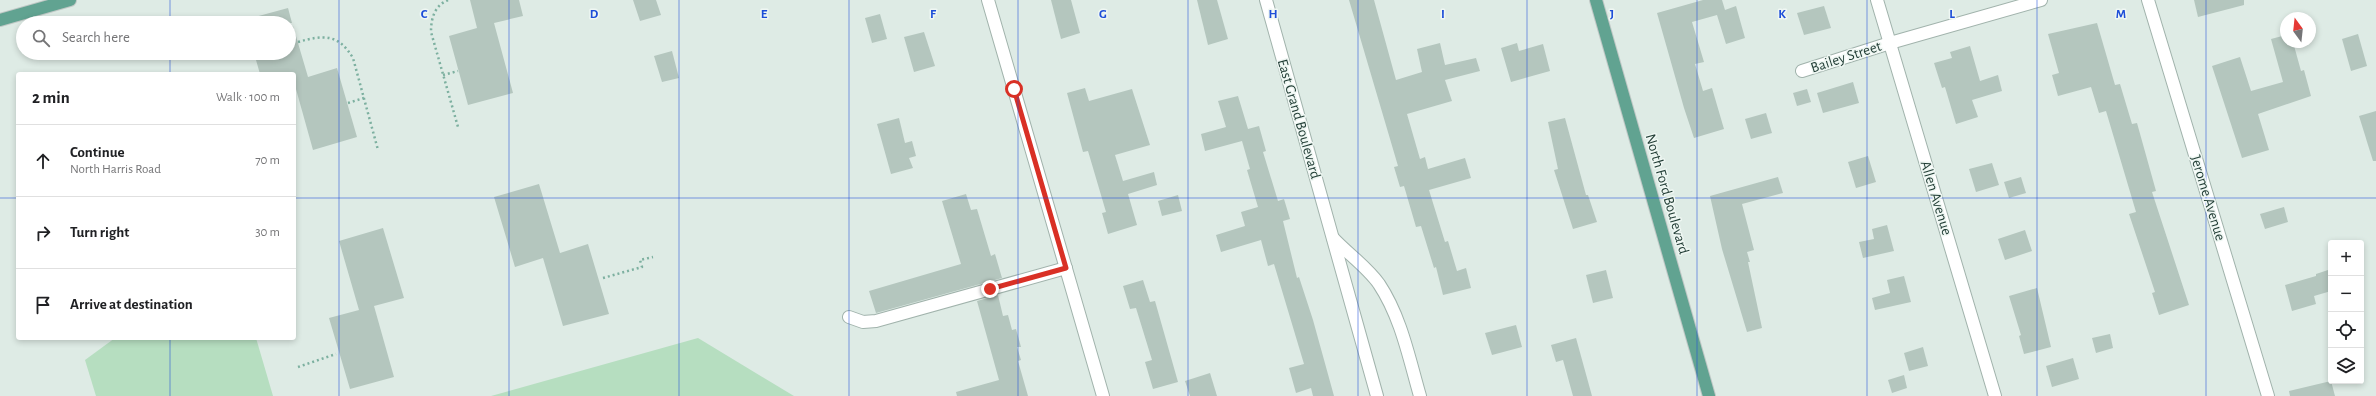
<!DOCTYPE html>
<meta charset="utf-8">
<style>
:root{--surface:#fff;--page:#f6f6f6;--text:#202124;--muted:#757577;--line:#e0e0e0}
body{margin:0;font-family:"Alegreya Sans",sans-serif;background:var(--page);color:var(--text)}
.controls{position:absolute;right:12px;bottom:12px;display:grid;overflow:hidden;border-radius:4px;box-shadow:0 2px 6px #0003}
.controls button{width:36px;height:36px;display:grid;place-items:center;padding:0;border:0;border-bottom:1px solid var(--line);background:var(--surface);color:var(--text);font:20px sans-serif}
.compass{position:absolute;left:2280px;top:12px;width:36px;height:36px;border-radius:50%;background:var(--surface);box-shadow:0 2px 6px #0003;rotate:345deg}
.stop{position:absolute;width:12px;height:12px;margin:-9px;border:3px solid #d93025;border-radius:50%;background:#fff}
.stop.end{background:#d93025;border-color:#fff;box-shadow:0 1px 4px #0008}
.list{margin:0;padding:0;list-style:none}
h2{display:flex;justify-content:space-between;align-items:center;height:52px;margin:0;padding:0 16px;font-size:17px}
h2 small{font-size:13px;font-weight:400;color:var(--muted)}
.list li{display:grid;grid-template-columns:26px 1fr auto;gap:12px;align-items:center;box-sizing:border-box;height:72px;padding:0 16px;border-top:1px solid var(--line)}
.list b{display:block;font-size:15px;white-space:nowrap}
.list p{margin:0;font-size:13px;white-space:nowrap;color:var(--muted)}
.list em{font-size:13px;font-style:normal;color:var(--muted)}
.icon{flex:none;width:22px;height:22px;fill:none;stroke:currentColor;stroke-width:2;stroke-linecap:round;stroke-linejoin:round}
.map{position:relative;flex:none;width:2376px;height:396px;overflow:hidden}
.search{position:absolute;background:var(--surface);box-shadow:0 2px 6px #0003;left:16px;top:16px;width:280px;height:44px;display:flex;align-items:center;gap:10px;box-sizing:border-box;padding:0 14px;border-radius:22px;color:var(--muted);font-size:15px}
.panel{position:absolute;background:var(--surface);box-shadow:0 2px 6px #0003;left:16px;top:72px;width:280px;height:268px;border-radius:4px}
.map>svg:first-child{display:block}
.green{fill:#b6dec0}
.building{fill:#b4c6be}
.lines{fill:none;stroke-linecap:round;stroke-linejoin:round}
.minor-casing{stroke:#a1b3ac;stroke-width:14}
.major-casing{stroke:#c0c8c6;stroke-width:14}
.path{stroke:#7db0a0;stroke-width:2.5;stroke-dasharray:2 3;stroke-linecap:butt}
.minor{stroke:#fff;stroke-width:12}
.major{stroke:#61a391;stroke-width:12}
.route{stroke:#d93025;stroke-width:5}
.grid{fill:none;stroke:#1d4ed8;stroke-width:1;stroke-opacity:0.55}
.labels{text-anchor:middle;dominant-baseline:central;stroke-width:3;stroke-linejoin:round;paint-order:stroke}
.street-label{font-size:15px;fill:#1f3b33;stroke:#eff7f3}
.grid-label{font-size:13px;text-anchor:middle;font-weight:bold;fill:#1d4ed8;stroke:#eff7f3;stroke-width:3;stroke-linejoin:round;paint-order:stroke}
</style>
<div class="map">
<svg width="2376" height="396" viewBox="0 0 2376 396">
<rect width="100%" height="100%" fill="#deebe5"/>
<g class="green">
<polygon points="115,338 256,338 273,396 96,396 85,360"/>
<polygon points="698,338 794,396 491,396"/>
</g>
<g class="building">
<polygon points="470,0 519,0 523,16 494,23 513,93 468,105 449,36 477,28"/>
<polygon points="633,0 656,0 661,15 640,21"/>
<polygon points="1051,0 1071,0 1080,33 1061,39"/>
<polygon points="1197,0 1217,0 1228,39 1208,45"/>
<polygon points="1349,0 1374,0 1396,80 1422,72 1417,49 1440,43 1445,65 1476,58 1480,71 1445,80 1452,101 1407,114 1420,159 1425,157 1428,169 1465,158 1471,178 1429,190 1445,242 1448,241 1457,271 1466,268 1471,288 1443,295 1436,267 1434,268 1421,226 1416,227 1404,186 1400,187 1394,167 1398,166"/>
<polygon points="1703,0 1722,0 1725,10 1736,6 1745,38 1726,44 1717,15 1692,22 1704,62 1695,64 1703,91 1712,88 1724,129 1694,138 1684,108 1657,13"/>
<polygon points="2194,0 2244,0 2244,5 2198,17"/>
<polygon points="1824,6 1831,28 1804,35 1797,13"/>
<polygon points="288,8 292,23 248,23 248,19"/>
<polygon points="880,14 887,39 872,43 865,18"/>
<polygon points="2097,23 2115,85 2120,84 2132,124 2137,123 2156,191 2152,192 2189,305 2159,315 2152,293 2155,292 2129,214 2136,212 2106,111 2099,113 2091,87 2058,96 2052,75 2059,73 2048,34"/>
<polygon points="289,26 293,26 308,77 337,68 357,137 313,150 294,82 294,74 260,74 254,53 289,53"/>
<polygon points="924,32 935,66 914,72 904,37"/>
<polygon points="2358,34 2367,66 2351,71 2342,39"/>
<polygon points="2286,35 2286,42 2293,42 2301,71 2304,70 2311,96 2258,114 2269,150 2242,158 2212,66 2240,57 2251,91 2283,82 2271,39"/>
<polygon points="1517,43 1519,51 1543,44 1550,71 1511,82 1501,48"/>
<polygon points="1970,46 1980,81 1998,75 2002,91 1972,100 1978,117 1956,124 1945,87 1942,88 1934,63 1952,58 1950,52"/>
<polygon points="672,51 679,78 662,82 654,56"/>
<polygon points="1853,82 1859,103 1823,113 1817,93"/>
<polygon points="1085,88 1089,101 1132,89 1150,145 1115,155 1123,181 1154,172 1157,185 1128,194 1137,225 1108,234 1102,213 1106,212 1088,151 1083,152 1067,93"/>
<polygon points="1807,89 1811,102 1797,106 1793,93"/>
<polygon points="1238,96 1248,129 1259,126 1266,151 1263,152 1278,201 1284,199 1290,219 1283,221 1297,278 1299,277 1313,320 1334,396 1313,396 1311,388 1296,393 1289,368 1304,364 1274,264 1268,266 1261,240 1221,252 1216,235 1245,226 1241,212 1258,207 1247,170 1250,169 1242,141 1205,151 1201,134 1226,127 1218,101"/>
<polygon points="2376,111 2376,161 2373,161 2359,116"/>
<polygon points="1766,113 1772,133 1751,139 1745,119"/>
<polygon points="899,118 905,143 912,141 916,156 909,158 913,168 891,174 877,124"/>
<polygon points="1565,118 1586,195 1588,195 1597,222 1573,229 1554,170 1558,169 1548,122"/>
<polygon points="1868,156 1876,182 1856,188 1848,162"/>
<polygon points="1992,163 1999,185 1976,192 1969,169"/>
<polygon points="1778,177 1783,193 1742,204 1754,250 1747,252 1750,262 1748,262 1762,328 1747,332 1722,249 1710,196"/>
<polygon points="2021,177 2026,193 2009,198 2004,182"/>
<polygon points="539,184 560,253 588,244 609,314 563,326 543,258 515,267 494,197"/>
<polygon points="966,194 971,210 977,209 991,256 995,254 1002,278 876,313 869,291 961,264 942,201"/>
<polygon points="1178,195 1182,211 1162,216 1158,201"/>
<polygon points="2284,207 2288,222 2265,229 2260,214"/>
<polygon points="1887,225 1894,251 1863,258 1859,242 1874,239 1872,229"/>
<polygon points="383,228 404,298 374,306 394,377 350,389 329,318 359,310 339,241"/>
<polygon points="2025,230 2032,251 2005,260 1998,239"/>
<polygon points="2331,269 2331,291 2314,296 2316,304 2292,311 2285,285 2316,276 2316,274"/>
<polygon points="1606,270 1613,298 1593,303 1586,275"/>
<polygon points="1904,276 1911,302 1875,310 1872,298 1890,293 1887,280"/>
<polygon points="1143,280 1150,302 1155,301 1178,382 1153,389 1145,362 1152,360 1136,308 1130,309 1123,286"/>
<polygon points="2037,288 2051,347 2024,354 2019,336 2021,335 2009,296"/>
<polygon points="998,295 1003,316 1008,315 1012,330 1016,329 1021,347 1017,347 1021,360 1018,361 1028,396 957,396 956,392 999,380 977,301"/>
<polygon points="1516,325 1522,347 1492,355 1485,333"/>
<polygon points="2110,334 2113,348 2096,353 2092,338"/>
<polygon points="1576,338 1592,396 1573,396 1563,360 1556,362 1551,345"/>
<polygon points="1923,347 1928,366 1909,371 1904,353"/>
<polygon points="2073,358 2079,379 2052,387 2046,366"/>
<polygon points="1210,373 1217,396 1190,396 1185,381"/>
<polygon points="1904,375 1907,388 1892,393 1888,380"/>
<polygon points="2331,381 2335,396 2290,396 2289,391"/>
</g>
<g class="lines">
<g class="minor-casing">
<g id="minor">
<polyline points="988,0 1103,396"/>
<polyline points="1266,0 1377,396"/>
<polyline points="1877,0 1995,396"/>
<polyline points="2148,0 2268,396"/>
<polyline points="1802,71 1890,43 2041,0"/>
<path d="M1333,238C1347,253 1367,267 1379,284C1401,317 1409,358 1420,396"/>
<polyline points="849,317 863,322 876,321 1066,268"/>
</g>
</g>
<g class="major-casing">
<g id="major">
<polyline points="1596,0 1709,396"/>
<polyline points="0,20 70,0"/>
</g>
</g>
<g class="path">
<path d="M448,0C434,6 431,19 431,32L458,127"/>
<path d="M298,42C323,35 338,33 353,58L378,150"/>
<polyline points="443,75 458,71"/>
<polyline points="348,103 364,98"/>
<polyline points="603,278 642,267 640,260 653,257"/>
<polyline points="298,367 336,354"/>
</g>
<use href="#minor" class="minor"/>
<use href="#major" class="major"/>
</g>
<g class="lines">
<polyline class="route" points="990,289 1066,268 1014,89"/>
</g>
<path class="grid" d="M170,0V23M339,0V396M509,0V396M679,0V396M849,0V396M1018,0V396M1188,0V396M1358,0V396M1527,0V396M1697,0V396M1867,0V396M2037,0V396M2206,0V396M170,53V74M0,198H18M294,198H2376M170,338V396"/>
<g class="labels">
<g class="street-label">
<text transform="translate(1846 57) rotate(-18)">Bailey Street</text>
<text transform="translate(1299 119) rotate(74)">East Grand Boulevard</text>
<text transform="translate(1667 194) rotate(74)">North Ford Boulevard</text>
<text transform="translate(1936 198) rotate(73)">Allen Avenue</text>
<text transform="translate(2208 198) rotate(73)">Jerome Avenue</text>
</g>
</g>
<g class="grid-label">
<text x="424" y="18">C</text>
<text x="594" y="18">D</text>
<text x="764" y="18">E</text>
<text x="933" y="18">F</text>
<text x="1103" y="18">G</text>
<text x="1273" y="18">H</text>
<text x="1443" y="18">I</text>
<text x="1612" y="18">J</text>
<text x="1782" y="18">K</text>
<text x="1952" y="18">L</text>
<text x="2121" y="18">M</text>
</g>
</svg>
<div class="controls">
<button>+</button>
<button>−</button>
<button><svg class="icon" aria-label="locate" viewBox="0 0 24 24"><circle cx="12" cy="12" r="6"/><path d="M12 2v4M12 18v4M2 12h4M18 12h4"/></svg></button>
<button><svg class="icon" aria-label="layers" viewBox="0 0 24 24"><path d="M12 4l9 5-9 5-9-5zM3 14l9 5 9-5"/></svg></button>
</div>
<svg class="compass" viewBox="-18 -18 36 36"><path d="M0-13l5 13h-10z" fill="#e53935"/><path d="M0 13l5-13h-10z" fill="#757577"/></svg>
<div class="stop" style="left:1014px;top:89px"></div>
<div class="stop end" style="left:990px;top:289px"></div>
<div class="search"><svg class="icon" aria-label="search" viewBox="0 0 24 24"><circle cx="10" cy="10" r="6"/><path d="M15 15l6 6"/></svg>Search here</div>
<section class="panel">
<h2>2 min<small>Walk · 100 m</small></h2>
<ul class="list">
<li><svg class="icon" aria-label="ahead" viewBox="0 0 24 24"><path d="M12 20V5M6 11l6-6 6 6"/></svg><div><b>Continue</b><p>North Harris Road</p></div><em>70 m</em></li>
<li><svg class="icon" aria-label="right" viewBox="0 0 24 24"><path d="M7 20v-9h11M14 6l5 5-5 5"/></svg><div><b>Turn right</b></div><em>30 m</em></li>
<li><svg class="icon" aria-label="arrive" viewBox="0 0 24 24"><path d="M6 21V4h12l-3 4 3 4H6"/></svg><div><b>Arrive at destination</b></div></li>
</ul>
</section>
</div>
